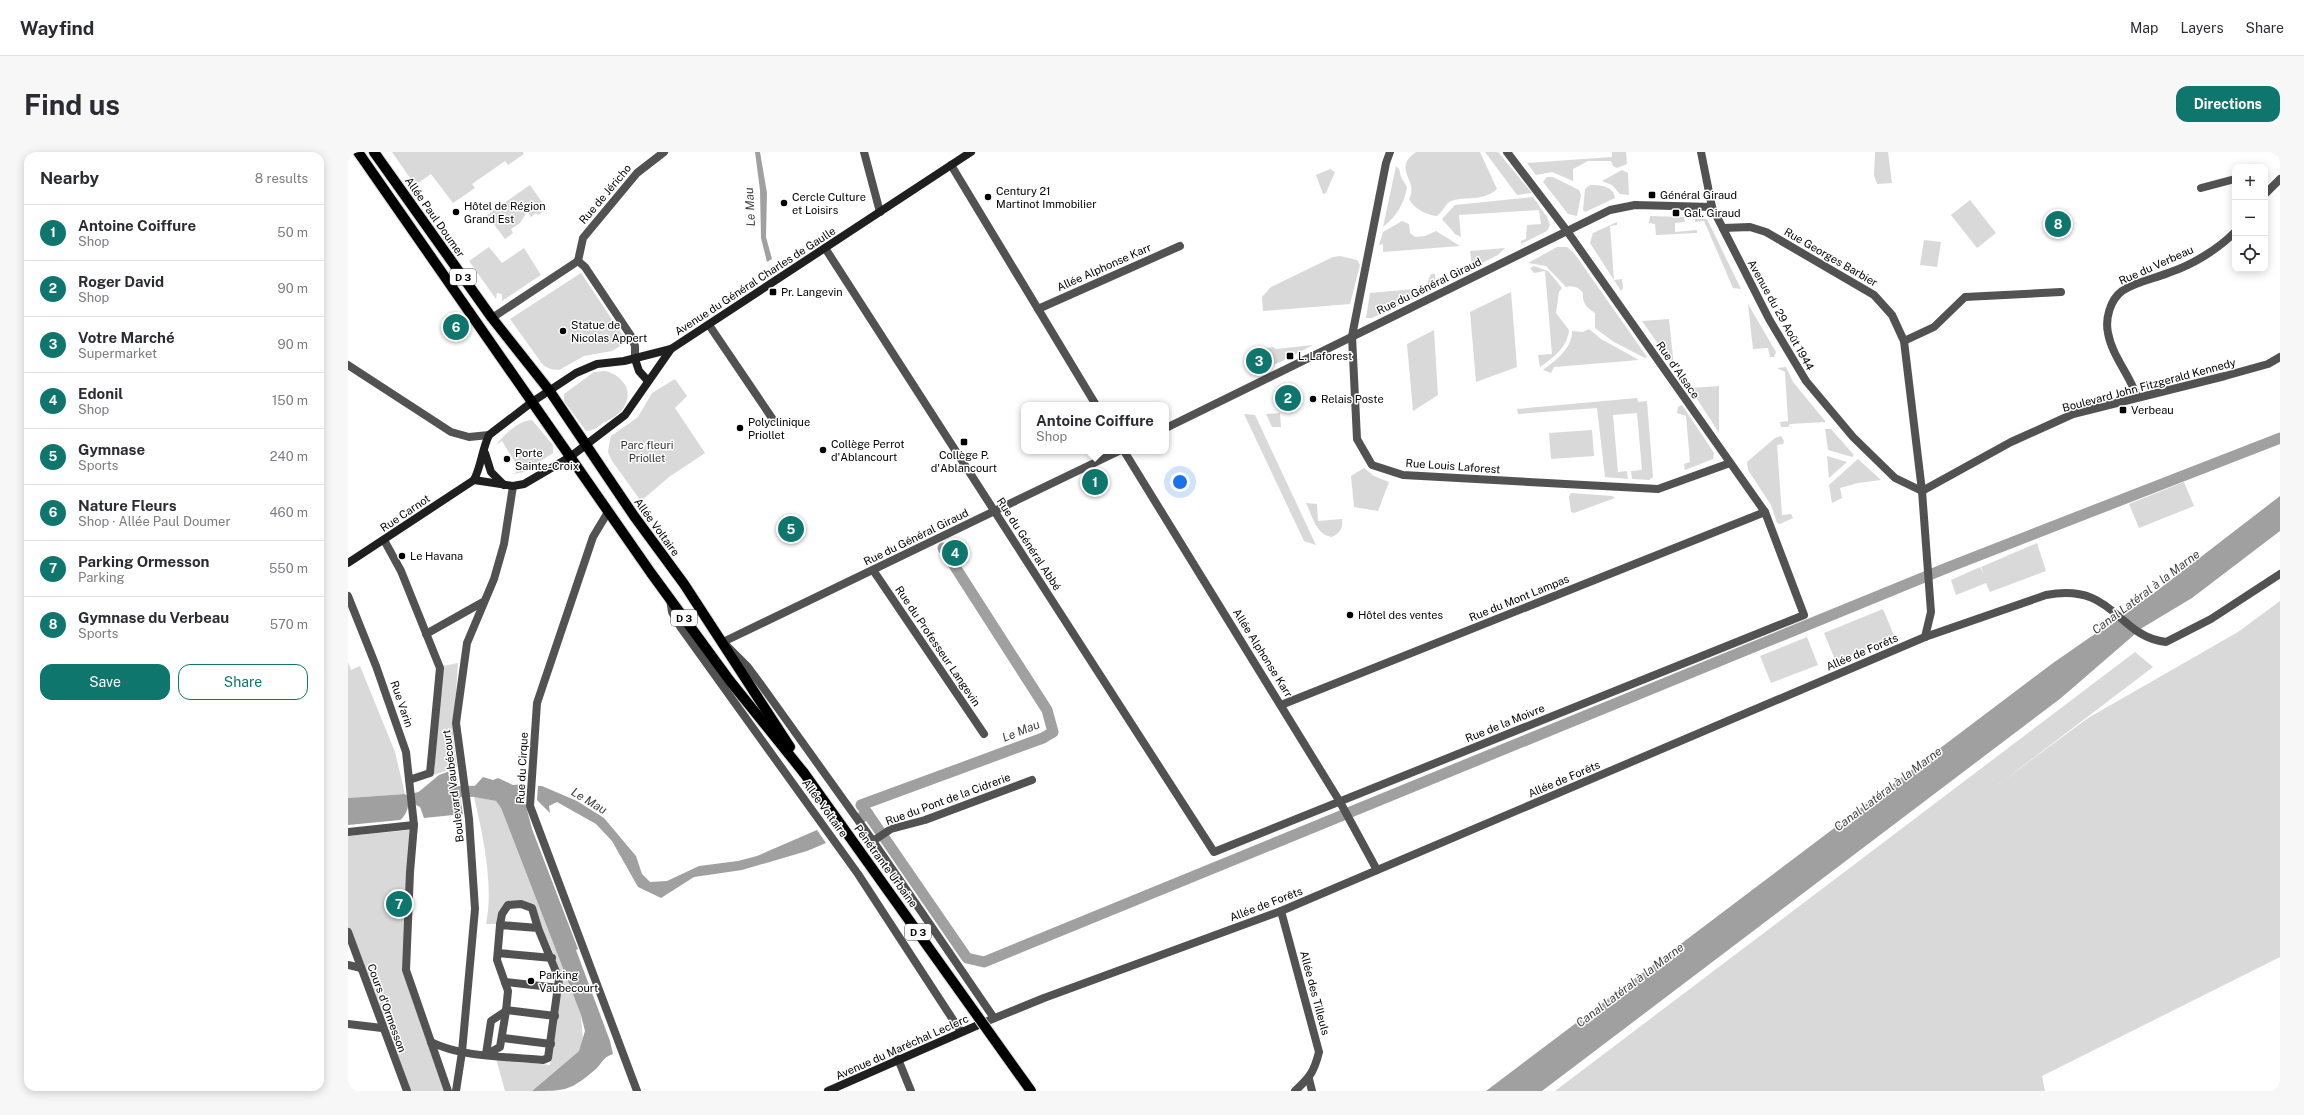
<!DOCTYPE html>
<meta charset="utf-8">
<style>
:root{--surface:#fff;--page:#f7f7f7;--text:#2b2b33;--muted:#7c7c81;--line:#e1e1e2;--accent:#0f766e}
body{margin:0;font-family:"Public Sans",sans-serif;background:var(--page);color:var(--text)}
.controls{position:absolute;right:12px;top:12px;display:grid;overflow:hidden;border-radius:8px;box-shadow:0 2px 10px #0003}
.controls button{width:36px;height:36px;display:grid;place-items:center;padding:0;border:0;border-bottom:1px solid var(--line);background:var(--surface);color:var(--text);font:20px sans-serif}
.you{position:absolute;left:832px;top:330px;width:14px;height:14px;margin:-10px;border:3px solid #fff;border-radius:50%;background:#1a73e8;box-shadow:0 0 0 6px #1a73e833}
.badge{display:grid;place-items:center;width:26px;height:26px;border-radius:50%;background:var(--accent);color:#fff;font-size:13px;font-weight:700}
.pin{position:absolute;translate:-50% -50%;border:2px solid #fff;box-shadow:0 1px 4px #0006}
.popup{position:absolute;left:673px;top:250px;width:148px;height:52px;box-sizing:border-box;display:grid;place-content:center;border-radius:8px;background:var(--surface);filter:drop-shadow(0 1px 3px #0005);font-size:13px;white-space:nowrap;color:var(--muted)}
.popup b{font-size:15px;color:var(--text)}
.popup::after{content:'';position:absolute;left:50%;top:100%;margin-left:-8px;border:8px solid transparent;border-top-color:var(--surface)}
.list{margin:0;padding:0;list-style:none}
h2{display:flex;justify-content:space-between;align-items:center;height:52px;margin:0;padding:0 16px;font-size:17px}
h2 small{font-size:13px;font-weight:400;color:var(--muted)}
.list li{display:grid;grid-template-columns:26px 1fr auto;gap:12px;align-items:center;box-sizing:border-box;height:56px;padding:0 16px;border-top:1px solid var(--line)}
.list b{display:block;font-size:15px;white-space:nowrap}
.list p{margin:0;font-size:13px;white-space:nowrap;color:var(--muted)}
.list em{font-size:13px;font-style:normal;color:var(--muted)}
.actions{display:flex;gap:8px;padding:12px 16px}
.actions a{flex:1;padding:9px 0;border:1px solid var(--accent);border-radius:12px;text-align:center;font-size:14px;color:var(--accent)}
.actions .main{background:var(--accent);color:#fff}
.icon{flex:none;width:22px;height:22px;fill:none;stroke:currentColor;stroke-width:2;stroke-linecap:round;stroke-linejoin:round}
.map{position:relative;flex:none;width:1932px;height:939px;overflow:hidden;border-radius:12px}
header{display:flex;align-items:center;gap:24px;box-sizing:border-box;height:56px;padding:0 20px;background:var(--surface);border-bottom:1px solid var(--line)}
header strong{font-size:19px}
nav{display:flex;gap:22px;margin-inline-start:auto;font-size:14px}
.intro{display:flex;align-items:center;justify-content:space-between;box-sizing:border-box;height:96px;padding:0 24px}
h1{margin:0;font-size:28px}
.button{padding:10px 18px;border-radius:12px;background:var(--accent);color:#fff;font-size:14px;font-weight:700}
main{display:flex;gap:24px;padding:0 24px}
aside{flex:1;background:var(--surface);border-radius:12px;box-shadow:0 2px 10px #0003}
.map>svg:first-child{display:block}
.green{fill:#d9d9d9}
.water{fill:#a0a0a0}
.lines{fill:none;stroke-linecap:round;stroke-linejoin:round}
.canal{stroke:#a0a0a0;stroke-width:11}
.primary-casing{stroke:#dbdbdb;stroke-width:12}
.minor{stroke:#525252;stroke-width:8}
.secondary{stroke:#1f1f1f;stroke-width:8}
.primary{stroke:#000;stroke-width:10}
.primary-bridge-casing{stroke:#dbdbdb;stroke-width:12;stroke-linecap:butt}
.primary-bridge{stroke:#000;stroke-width:10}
.poi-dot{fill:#000;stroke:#fff;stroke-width:1.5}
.labels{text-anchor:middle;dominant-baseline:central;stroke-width:3;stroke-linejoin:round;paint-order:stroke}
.shield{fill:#fff;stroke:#4c4c4c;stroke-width:1}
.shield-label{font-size:10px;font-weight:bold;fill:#000}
.poi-label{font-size:11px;fill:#000;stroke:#fff;text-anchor:start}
.street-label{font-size:11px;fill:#000;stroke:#fff}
.park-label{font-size:11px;fill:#303030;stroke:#fff}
.water-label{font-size:12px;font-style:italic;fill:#414141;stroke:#fff}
</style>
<header>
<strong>Wayfind</strong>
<nav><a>Map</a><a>Layers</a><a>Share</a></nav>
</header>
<div class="intro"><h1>Find us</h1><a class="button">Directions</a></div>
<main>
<aside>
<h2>Nearby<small>8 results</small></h2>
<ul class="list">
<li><span class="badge">1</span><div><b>Antoine Coiffure</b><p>Shop</p></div><em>50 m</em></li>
<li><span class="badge">2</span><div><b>Roger David</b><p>Shop</p></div><em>90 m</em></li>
<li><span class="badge">3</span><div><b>Votre Marché</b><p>Supermarket</p></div><em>90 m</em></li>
<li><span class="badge">4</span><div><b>Edonil</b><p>Shop</p></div><em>150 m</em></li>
<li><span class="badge">5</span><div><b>Gymnase</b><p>Sports</p></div><em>240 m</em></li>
<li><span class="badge">6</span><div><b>Nature Fleurs</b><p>Shop · Allée Paul Doumer</p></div><em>460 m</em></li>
<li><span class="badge">7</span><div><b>Parking Ormesson</b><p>Parking</p></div><em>550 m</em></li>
<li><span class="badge">8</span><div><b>Gymnase du Verbeau</b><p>Sports</p></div><em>570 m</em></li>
</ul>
<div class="actions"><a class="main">Save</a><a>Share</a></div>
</aside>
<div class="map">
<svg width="1932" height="939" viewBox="0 0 1932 939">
<rect width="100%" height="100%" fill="#fff"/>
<g class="green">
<polygon points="44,0 175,0 176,2 160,13 157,9 124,32 127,36 105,51 83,22 67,33"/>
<path d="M1068,0H1132L1149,37C1133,52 1111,42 1100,51C1096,55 1094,60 1089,64C1079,63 1066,57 1061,47C1072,29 1043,17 1068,0Z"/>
<polygon points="1137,0 1150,0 1184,41 1169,43"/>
<polygon points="1264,0 1278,0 1279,12 1269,16 1265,14 1263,9 1240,9 1225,17 1225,29 1204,20 1188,23 1179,11 1264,5"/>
<polygon points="1527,0 1540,0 1544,31 1529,32 1526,23"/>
<path d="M1048,14L1051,17L1053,25L1059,35C1056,52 1049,64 1035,75Z"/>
<polygon points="982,17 987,20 978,41 975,42 968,23"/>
<polygon points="1274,18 1280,21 1281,43 1272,42 1264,33 1254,29"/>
<polygon points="1199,25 1205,25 1231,38 1233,43 1229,64 1220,62 1195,30"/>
<polygon points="182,33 199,57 190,63 188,61 183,65 179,60 172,71 163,77 165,81 157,87 139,63"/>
<path d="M1242,33C1253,33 1265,34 1267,46L1237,60L1235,58L1237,37Z"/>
<polygon points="1185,45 1199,65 1202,73 1199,79 1173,92 1173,89 1178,87 1179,73 1193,72 1191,58 1111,63 1113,85 1107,82 1094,67 1107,53"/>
<polygon points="1622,48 1648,81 1629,96 1603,63"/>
<polygon points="1302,64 1336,65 1337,70 1327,71 1327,80 1349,78 1349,81 1308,83 1307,72 1301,71"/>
<polygon points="1347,67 1359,67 1393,137 1385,136 1356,69 1347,70"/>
<polygon points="1054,69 1061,72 1062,81 1067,85 1077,84 1088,79 1112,94 1035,100 1035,92 1031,93 1035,80"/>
<polygon points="1269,70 1269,73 1262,74 1266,128 1274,127 1275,136 1273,139 1242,91 1245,81"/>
<polygon points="1576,88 1593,90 1589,115 1572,113"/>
<polygon points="141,95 154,111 176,96 193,123 154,149 154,142 149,141 148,147 121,109"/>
<path d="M1209,95H1219L1226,101L1299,205L1297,206L1266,190L1247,176V161C1239,155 1234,152 1235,141C1231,135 1225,133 1218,135L1198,114L1180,111Z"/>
<polygon points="1157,96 1150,103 1126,115 1124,114 1122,99"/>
<polygon points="992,104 1009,108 1012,113 1002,152 915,159 914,145 923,135 985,105"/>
<path d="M1186,114L1200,119L1214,136L1211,140L1208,161L1221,178C1219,196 1206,205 1192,215L1190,203L1204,202L1197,119L1186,121L1182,116Z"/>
<polygon points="233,121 279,190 264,199 236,204 211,218 202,217 195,213 162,167"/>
<polygon points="1083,122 1087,122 1088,136 1024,166 1018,166 1022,141 1077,136"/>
<polygon points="1163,140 1169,215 1128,230 1122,160"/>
<polygon points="1400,152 1428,200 1426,205 1422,205 1420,196 1405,197"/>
<polygon points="1321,167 1326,215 1294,169"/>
<path d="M1241,177L1253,187L1291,208L1206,215L1203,221L1195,218C1208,208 1224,197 1224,179L1235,180Z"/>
<polygon points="1086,178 1090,243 1065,259 1059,192"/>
<polygon points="965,193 944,204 943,202 937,205 937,208 925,213 918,196 925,195 928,197"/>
<polygon points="1438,215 1445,230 1478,270 1442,272 1440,275 1433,275 1432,270 1440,269 1437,220 1429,216"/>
<path d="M257,219C272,222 286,237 277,253C273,262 263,267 255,271C250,275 245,279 238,279L216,249V242L246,220Z"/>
<polygon points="327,227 339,244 327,256 357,301 321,325 293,349 264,309 260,300 261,293 263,284 290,265 304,241"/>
<polygon points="1371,234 1371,281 1342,236"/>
<polygon points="1289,246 1290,250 1299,249 1305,325 1301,328 1284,327 1283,319 1294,318 1289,261 1265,263 1270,320 1279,319 1280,327 1257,325 1249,256 1170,262 1169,257"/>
<polygon points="1334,253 1366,301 1365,307 1337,318 1336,312 1342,310 1338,264 1329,261 1330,255"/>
<polygon points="932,261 933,275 924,275 918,262"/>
<polygon points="896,262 907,263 968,393 956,389"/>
<path d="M184,268L205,293V301L176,320L165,322L172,318L154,289L148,293C155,283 172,268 184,268Z"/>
<polygon points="1477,277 1483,277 1506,303 1504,305 1480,298"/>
<polygon points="1244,278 1246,304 1203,307 1201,281"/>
<polygon points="1433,284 1436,289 1435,292 1429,293 1434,363 1443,362 1445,366 1432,372 1429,371 1423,353 1400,318 1399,310 1427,286"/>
<polygon points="1479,304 1499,310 1481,326"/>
<polygon points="1510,307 1533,328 1510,331 1492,336 1494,346 1484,351 1481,333"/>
<polygon points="1016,316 1026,324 1041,330 1030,359 1006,355 1003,324"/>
<polygon points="1836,330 1846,354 1791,376 1781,352"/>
<polygon points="1223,341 1264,344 1267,346 1226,361 1223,360 1221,345"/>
<path d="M958,351L969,352L970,369L994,367C995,376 993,380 984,385C968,383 964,363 958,351Z"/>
<polygon points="1689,391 1698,419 1642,440 1638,431 1608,443 1603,428 1632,415 1636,423 1633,415"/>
<polygon points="1932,449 1932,805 1694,924 1697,939 1207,939 1787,500 1805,515 1651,632 1740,566 1890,480"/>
<polygon points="1535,457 1547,486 1488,510 1476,481"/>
<polygon points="1459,485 1470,513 1423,531 1412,504"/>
<polygon points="0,510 3,518 12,514 47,600 57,642 0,646"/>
<polygon points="110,511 105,585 109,615 86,623 95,514"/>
<path d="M126,645L148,649L153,656L233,863L235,889L231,899L184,939H157L148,907L202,913C207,877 218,838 206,803C200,787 191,771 186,755L158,751L150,772H138C146,734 135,683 126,645Z"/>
<polygon points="62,678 58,818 100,939 62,939 0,777 0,684"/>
</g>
<g class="water">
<polygon points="407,0 412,0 419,41 418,85 424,107 419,110 413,86 412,38"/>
<polygon points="1932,344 1932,379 1844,446 1794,476 1713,546 1194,939 1138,939 1705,511 1806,441"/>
<polygon points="107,617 115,662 76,666 72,655 68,653 67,643 91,623"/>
<path d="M135,625L145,628L150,626L165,633L177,632L176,646L184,677L230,797L228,798L262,889L265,902C254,906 255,910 248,917C222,939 218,939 184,939L231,899L237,879L233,863L153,656L148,649L126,645L125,636Z"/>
<polygon points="190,634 194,634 229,649 256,666 288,704 294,722 302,730 319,729 351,714 390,709 409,704 469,678 478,691 459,699 394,718 346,725 313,746 290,735 264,689 248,672 209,650 201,654 202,661 189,648"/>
<path d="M57,642C64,649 59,663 52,668L0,673V646Z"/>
</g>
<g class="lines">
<g class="canal">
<polyline points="52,650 94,640 140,639"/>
<polyline points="520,662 619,806 636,810 1601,415 1932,286"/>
<polyline points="514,665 520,662 513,653 695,586 705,580 699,558 595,396"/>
</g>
<g class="primary-casing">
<g id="primary">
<polyline points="10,0 303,421 382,529 456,621"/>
<polyline points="26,0 144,166 201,238 286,364 336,432 442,595"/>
</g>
</g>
<g class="minor">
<polyline points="516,0 532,60"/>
<polyline points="1042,0 1038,11 1004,184 1009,287 1024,313 1055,323 1310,337 1382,311"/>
<polyline points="1353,0 1364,55 1421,167 1458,229 1505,285 1547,326 1574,339"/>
<polyline points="603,13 748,253"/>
<polyline points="1853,36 1887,27"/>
<polyline points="1917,42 1932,27"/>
<polyline points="1375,76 1402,75 1418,80 1526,143 1544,163 1556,189 1586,175 1617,145 1713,140"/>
<polyline points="477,96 866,700 1456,463 1417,360 1219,79 1159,0"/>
<polyline points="230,109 235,86 289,21 316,0"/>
<polyline points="690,157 832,94"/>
<polyline points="144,166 230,109 237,115 283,184 287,194 287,207"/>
<polyline points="361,173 426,269"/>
<polyline points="1556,189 1574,339 1583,460 1577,485"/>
<polyline points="0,213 103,280 121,285 141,283"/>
<path d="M1789,245C1782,223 1764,204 1760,181C1757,167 1762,148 1774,139C1787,130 1805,127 1820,121C1844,113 1869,98 1887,80"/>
<polyline points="818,276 1262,58 1287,53 1364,55"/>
<polyline points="776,299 992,650 1029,718"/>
<polyline points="1574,339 1663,290 1725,262 1877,224 1920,212 1932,205"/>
<polyline points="260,360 245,385 189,551 182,654 289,939"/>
<polyline points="36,388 53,419 92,516 82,621 61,628"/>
<polyline points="525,418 636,582"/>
<polyline points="0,444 28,514 58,600 66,673 62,720 58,818 100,939"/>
<polyline points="322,447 324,460 333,476 510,722 613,880"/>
<polyline points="78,482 135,450"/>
<polyline points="933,553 1417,360"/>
<polyline points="0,680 66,673"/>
<polyline points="525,689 543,677 577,668 684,628"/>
<path d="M933,759L971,900C966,920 962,925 947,939"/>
<polyline points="152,773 154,762 160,753 173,752 184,756 190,776"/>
<polyline points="0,780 59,939"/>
<polyline points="150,801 204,806"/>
<polyline points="0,813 13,816"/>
<polyline points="157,830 211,836"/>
<polyline points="158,858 207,864"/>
<polyline points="646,866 525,689 414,534 399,514 375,490 771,299"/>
<path d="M637,870L696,846L933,759L1577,485L1698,443C1767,430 1768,484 1818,490L1863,467L1932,422"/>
<polyline points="0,872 34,876"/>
<polyline points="155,886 203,892"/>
<path d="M83,890C115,906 159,904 195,908L200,906L211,827L190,776L152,773L149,808L160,839L158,859L143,869L138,902"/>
<polyline points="139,902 152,895 158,859"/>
<polyline points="550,907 563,939"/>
<polyline points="961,927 964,939"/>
<polyline points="108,939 114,900 127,757 121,667 108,571 119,491 146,427 156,392 165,334"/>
</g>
<g class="secondary">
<polyline points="287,207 291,219 300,229"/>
<polyline points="137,301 143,320 156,333"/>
<polyline points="126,328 165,334 176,332 222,305 277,263 323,197"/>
<path d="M0,411L126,328C133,314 134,298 141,283L184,250L228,221L249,212L276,209L323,197L623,0"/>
<polyline points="480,939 637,870"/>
</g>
<use href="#primary" class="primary"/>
<g class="primary-bridge-casing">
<polyline id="primary-bridge" points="456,621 683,939"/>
</g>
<use href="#primary-bridge" class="primary-bridge"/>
</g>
<g class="poi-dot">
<rect x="1300" y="39" width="8" height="8" rx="2"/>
<circle cx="640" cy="45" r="4"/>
<circle cx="436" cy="51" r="4"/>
<circle cx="108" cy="60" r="4"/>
<rect x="1324" y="57" width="8" height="8" rx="2"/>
<rect x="421" y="136" width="8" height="8" rx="2"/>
<circle cx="215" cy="179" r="4"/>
<rect x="938" y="200" width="8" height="8" rx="2"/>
<circle cx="965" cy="247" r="4"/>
<rect x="1771" y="254" width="8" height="8" rx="2"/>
<circle cx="392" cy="276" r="4"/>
<rect x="612" y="286" width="8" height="8" rx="2"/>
<circle cx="475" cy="298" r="4"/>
<circle cx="159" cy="307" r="4"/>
<circle cx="54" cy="404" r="4"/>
<circle cx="1002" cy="463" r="4"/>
<circle cx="183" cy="829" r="4"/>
</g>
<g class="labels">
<g class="shield">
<rect x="102" y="117" width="26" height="16" rx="3"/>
<rect x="323" y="458" width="26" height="16" rx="3"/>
<rect x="557" y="772" width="26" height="16" rx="3"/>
</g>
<g class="shield-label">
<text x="115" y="125">D 3</text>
<text x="336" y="466">D 3</text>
<text x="570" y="780">D 3</text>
</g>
<g class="poi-label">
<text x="648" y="39">Century 21<tspan x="648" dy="13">Martinot Immobilier</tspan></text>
<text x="1312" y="43">Général Giraud</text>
<text x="444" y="45">Cercle Culture<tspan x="444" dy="13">et Loisirs</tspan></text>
<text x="116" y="54">Hôtel de Région<tspan x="116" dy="13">Grand Est</tspan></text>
<text x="1336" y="61">Gal. Giraud</text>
<text x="433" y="140">Pr. Langevin</text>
<text x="223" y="173">Statue de<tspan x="223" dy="13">Nicolas Appert</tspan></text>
<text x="950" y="204">L. Laforest</text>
<text x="973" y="247">Relais Poste</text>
<text x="1783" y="258">Verbeau</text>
<text x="400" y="270">Polyclinique<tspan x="400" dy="13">Priollet</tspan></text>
<text x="483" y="292">Collège Perrot<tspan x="483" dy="13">d'Ablancourt</tspan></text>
<text x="167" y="301">Porte<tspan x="167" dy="13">Sainte-Croix</tspan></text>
<text x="616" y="303" text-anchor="middle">Collège P.<tspan x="616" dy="13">d'Ablancourt</tspan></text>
<text x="62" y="404">Le Havana</text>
<text x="1010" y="463">Hôtel des ventes</text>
<text x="191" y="823">Parking<tspan x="191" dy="13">Vaubecourt</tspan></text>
</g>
<g class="street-label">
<text transform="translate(257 42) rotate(-50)">Rue de Jéricho</text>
<text transform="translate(87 65) rotate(55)">Allée Paul Doumer</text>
<text transform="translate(1483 105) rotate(30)">Rue Georges Barbier</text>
<text transform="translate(1808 113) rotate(-24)">Rue du Verbeau</text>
<text transform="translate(756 115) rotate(-24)">Allée Alphonse Karr</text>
<text transform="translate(407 129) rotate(-33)">Avenue du Général Charles de Gaulle</text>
<text transform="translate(1081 134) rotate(-26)">Rue du Général Giraud</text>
<text transform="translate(1433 163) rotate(61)">Avenue du 29 Août 1944</text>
<text transform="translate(1330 218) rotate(55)">Rue d'Alsace</text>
<text transform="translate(1801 233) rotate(-15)">Boulevard John Fitzgerald Kennedy</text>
<text transform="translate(1105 314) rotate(4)">Rue Louis Laforest</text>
<text transform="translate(57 361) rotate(-34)">Rue Carnot</text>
<text transform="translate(309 375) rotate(54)">Allée Voltaire</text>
<text transform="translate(568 385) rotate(-26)">Rue du Général Giraud</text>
<text transform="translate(681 392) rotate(57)">Rue du Général Abbé</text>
<text transform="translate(1171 446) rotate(-22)">Rue du Mont Lampas</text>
<text transform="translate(590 494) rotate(56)">Rue du Professeur Langevin</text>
<text transform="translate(1514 500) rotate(-23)">Allée de Forêts</text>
<text transform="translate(915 501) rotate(58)">Allée Alphonse Karr</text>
<text transform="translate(54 552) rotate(71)">Rue Varin</text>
<text transform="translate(1157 571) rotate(-22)">Rue de la Moivre</text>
<text transform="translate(174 616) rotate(-87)">Rue du Cirque</text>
<text transform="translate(1216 627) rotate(-23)">Allée de Forêts</text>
<text transform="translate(105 634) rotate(-97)">Boulevard Vaubécourt</text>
<text transform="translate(600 647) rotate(-20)">Rue du Pont de la Cidrerie</text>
<text transform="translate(477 656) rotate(54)">Allée Voltaire</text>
<text transform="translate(538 714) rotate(54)">Pénétrante Urbaine</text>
<text transform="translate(918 752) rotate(-21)">Allée de Forêts</text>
<text transform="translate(967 841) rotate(75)">Allée des Tilleuls</text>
<text transform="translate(39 856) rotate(70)">Cours d'Ormesson</text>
<text transform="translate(554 895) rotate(-24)">Avenue du Maréchal Leclerc</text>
</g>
<g class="park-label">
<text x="299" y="293">Parc fleuri<tspan x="299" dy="13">Priollet</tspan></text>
</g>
<g class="water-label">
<text transform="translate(402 55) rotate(-93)">Le Mau</text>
<text transform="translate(1798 440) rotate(-37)">Canal Latéral à la Marne</text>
<text transform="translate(673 579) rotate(-22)">Le Mau</text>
<text transform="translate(1540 637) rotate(-37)">Canal Latéral à la Marne</text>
<text transform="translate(241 649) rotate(31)">Le Mau</text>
<text transform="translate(1282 833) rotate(-37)">Canal Latéral à la Marne</text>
</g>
</g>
</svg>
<div class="controls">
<button>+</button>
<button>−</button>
<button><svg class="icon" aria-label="locate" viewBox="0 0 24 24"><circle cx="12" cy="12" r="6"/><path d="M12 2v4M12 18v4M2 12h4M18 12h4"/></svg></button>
</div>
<div class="you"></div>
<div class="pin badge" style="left:747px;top:330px">1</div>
<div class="popup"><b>Antoine Coiffure</b>Shop</div>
<div class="pin badge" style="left:940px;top:246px">2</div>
<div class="pin badge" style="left:911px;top:209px">3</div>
<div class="pin badge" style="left:607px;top:401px">4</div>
<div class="pin badge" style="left:443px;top:377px">5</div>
<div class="pin badge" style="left:108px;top:175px">6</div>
<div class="pin badge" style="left:51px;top:752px">7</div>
<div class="pin badge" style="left:1710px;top:72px">8</div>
</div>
</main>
